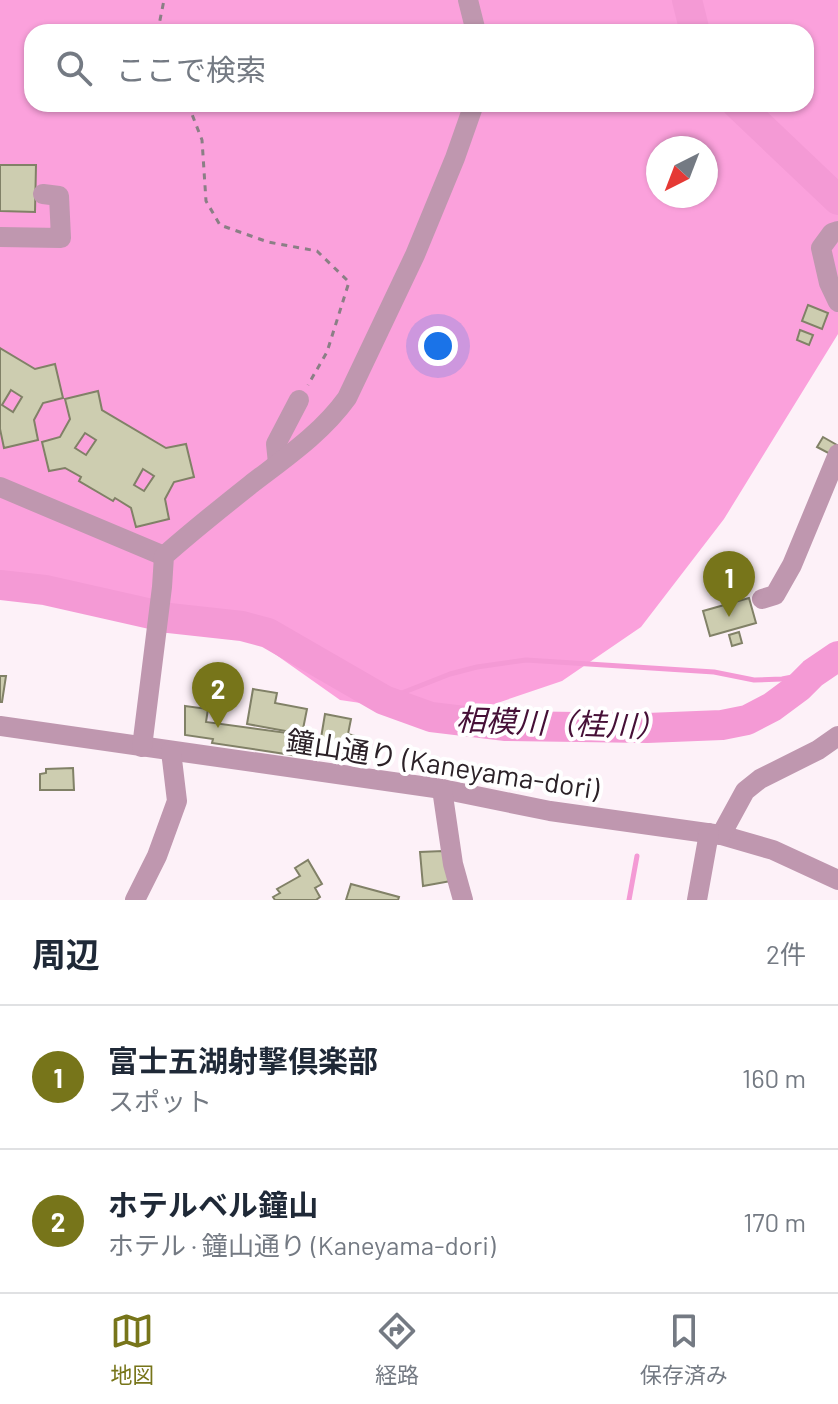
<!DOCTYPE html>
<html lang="ja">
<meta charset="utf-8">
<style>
:root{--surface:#fff;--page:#f2f2f3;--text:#1f2937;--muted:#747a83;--line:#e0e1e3;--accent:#77751a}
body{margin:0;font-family:Barlow,"Noto Sans JP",sans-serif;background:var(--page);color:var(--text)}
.compass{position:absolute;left:646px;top:136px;width:72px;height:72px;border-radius:50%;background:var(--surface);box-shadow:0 2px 6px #0004;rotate:222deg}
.you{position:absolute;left:438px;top:346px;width:28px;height:28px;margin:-20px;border:6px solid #fff;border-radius:50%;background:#1a73e8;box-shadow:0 0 0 12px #1a73e833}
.badge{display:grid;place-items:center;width:52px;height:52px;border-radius:50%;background:var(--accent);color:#fff;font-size:26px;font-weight:700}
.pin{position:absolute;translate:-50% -66px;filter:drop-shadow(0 2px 4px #0008)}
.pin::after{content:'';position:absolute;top:42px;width:28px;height:24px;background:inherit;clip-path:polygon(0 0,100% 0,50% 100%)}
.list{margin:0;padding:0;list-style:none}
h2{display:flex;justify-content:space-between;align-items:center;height:104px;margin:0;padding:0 32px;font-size:34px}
h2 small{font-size:26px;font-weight:400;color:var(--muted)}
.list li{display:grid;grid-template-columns:52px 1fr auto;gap:24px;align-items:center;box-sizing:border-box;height:144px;padding:0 32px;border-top:2px solid var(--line)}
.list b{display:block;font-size:30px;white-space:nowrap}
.list p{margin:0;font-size:26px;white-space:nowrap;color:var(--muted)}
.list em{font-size:26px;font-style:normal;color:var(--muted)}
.icon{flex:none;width:44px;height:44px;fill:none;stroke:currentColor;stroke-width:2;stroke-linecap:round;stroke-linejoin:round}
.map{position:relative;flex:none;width:838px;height:900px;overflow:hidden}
.search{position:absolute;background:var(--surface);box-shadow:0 2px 6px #0004;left:24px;right:24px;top:24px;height:88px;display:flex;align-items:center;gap:20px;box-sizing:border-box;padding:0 28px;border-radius:24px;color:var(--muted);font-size:30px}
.sheet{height:392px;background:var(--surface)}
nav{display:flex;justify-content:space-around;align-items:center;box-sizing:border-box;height:112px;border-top:2px solid var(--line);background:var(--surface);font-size:22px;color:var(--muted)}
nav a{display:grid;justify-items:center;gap:4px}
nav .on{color:var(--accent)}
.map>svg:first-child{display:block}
.forest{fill:#fba1dc;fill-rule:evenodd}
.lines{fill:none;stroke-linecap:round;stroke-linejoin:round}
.stream{stroke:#f49ad5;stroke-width:5}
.river{stroke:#f49ad5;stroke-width:30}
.building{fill:#cdcdb0;stroke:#818167;stroke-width:2;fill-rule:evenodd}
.path{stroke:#8a7f85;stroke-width:3;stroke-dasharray:6 6;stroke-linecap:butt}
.minor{stroke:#bf97af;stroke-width:20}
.labels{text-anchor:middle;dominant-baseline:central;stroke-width:8;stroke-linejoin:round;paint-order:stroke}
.street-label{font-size:28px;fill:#2b2127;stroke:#fff}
.water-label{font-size:30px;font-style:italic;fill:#461037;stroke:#fff}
</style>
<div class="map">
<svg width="838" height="900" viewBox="0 0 838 900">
<rect width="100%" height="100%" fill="#fdf1f8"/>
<path class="forest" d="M0,0H838V334L724,519L641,627L562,681L456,717L340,700L228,621L65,591L0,600ZM32,32H806V104H32ZM658,148H706V196H658Z"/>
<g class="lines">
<g class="stream">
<polyline points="384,700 450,674 477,667 526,660 714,672 754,680 782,679 813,673"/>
<polyline points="629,900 637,856"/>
</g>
<g class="river">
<polyline points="687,0 695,32"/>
<polyline points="737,104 838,200"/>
<polyline points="0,585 45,590 169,618 242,626 268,633 384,700 431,717 506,726 647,728 722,725 747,720 772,707 799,687 813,673 838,656"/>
</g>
</g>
<g class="building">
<polygon points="0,165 36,165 35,212 0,211"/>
<polygon points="808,305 828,313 822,329 802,321"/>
<polygon points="800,330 813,335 809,345 797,340"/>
<path d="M0,348L35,369L55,364L63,398L43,403L34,420L38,440L4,448L0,429ZM11,390L22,397L13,412L2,405Z"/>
<path d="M98,391L102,410L166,448L186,444L194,477L174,482L165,499L169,519L136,527L131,508L115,498L113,501L79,481L81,477L65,468L49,471L42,442L60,437L70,419L65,399ZM85,433L96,440L86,455L75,448ZM143,469L154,476L144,491L134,485Z"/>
<polygon points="823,437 837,445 832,455 817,447"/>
<polygon points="749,598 756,623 710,636 703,611"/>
<polygon points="739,632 742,643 732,646 729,635"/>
<polygon points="0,676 6,676 2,702 0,702"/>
<polygon points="253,689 277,693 275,703 307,709 302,734 247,724"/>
<polygon points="185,706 208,709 206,722 295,734 292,755 212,743 213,739 185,735"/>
<polygon points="325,714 351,719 348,734 355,736 352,745 347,744 345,754 319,750"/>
<polygon points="73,768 74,790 40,790 40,774 46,773 46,769"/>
<polygon points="443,851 451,881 423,886 420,852"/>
<polygon points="308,860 322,884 315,888 320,897 316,900 275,900 273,897 280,893 277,889 300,876 295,868"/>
<polygon points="351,884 399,897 398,900 346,900"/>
</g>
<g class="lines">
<g class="path">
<polyline points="162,32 159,25 164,0"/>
<polyline points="188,104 202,140 206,201 220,225 268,242 317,251 349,282 327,352 308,385"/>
</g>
<g class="minor">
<polyline points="468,0 476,32"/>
<polyline points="838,231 832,233 821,248 829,283 838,302"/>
<polyline points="0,237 61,238 59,196 43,194"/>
<polyline points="278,463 276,444 299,400"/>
<polyline points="0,487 164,556"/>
<polyline points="762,599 775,595 792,565 838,454"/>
<polyline points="0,726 442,789 550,811 721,835 773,850 838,880"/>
<path d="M142,747L162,587L164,556C192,531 221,508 250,485C285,458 321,434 347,398L415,255L455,158L474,104"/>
<polyline points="442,789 453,864 463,900"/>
<polyline points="721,835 745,791 760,779 818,750 838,736"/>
<polyline points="135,900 157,856 177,801 171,751"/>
<polyline points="697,900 709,833"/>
</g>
</g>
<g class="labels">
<g class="street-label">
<text transform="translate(443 764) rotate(9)">鐘山通り (Kaneyama-dori)</text>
</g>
<g class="water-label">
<text transform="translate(561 722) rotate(2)">相模川（桂川）</text>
</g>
</g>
</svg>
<svg class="compass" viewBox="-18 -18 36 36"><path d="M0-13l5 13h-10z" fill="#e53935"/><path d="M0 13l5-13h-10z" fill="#747a83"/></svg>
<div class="you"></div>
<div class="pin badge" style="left:729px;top:617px">1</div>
<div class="pin badge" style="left:218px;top:728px">2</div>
<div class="search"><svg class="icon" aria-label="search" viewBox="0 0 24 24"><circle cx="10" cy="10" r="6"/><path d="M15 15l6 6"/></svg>ここで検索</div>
</div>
<section class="sheet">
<h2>周辺<small>2件</small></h2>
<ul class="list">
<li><span class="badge">1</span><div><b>富士五湖射撃倶楽部</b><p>スポット</p></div><em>160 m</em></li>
<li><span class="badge">2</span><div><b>ホテルベル鐘山</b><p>ホテル · 鐘山通り (Kaneyama-dori)</p></div><em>170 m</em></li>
</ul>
</section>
<nav>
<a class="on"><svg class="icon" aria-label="map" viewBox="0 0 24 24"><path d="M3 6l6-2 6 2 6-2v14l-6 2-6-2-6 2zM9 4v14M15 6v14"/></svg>地図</a>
<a><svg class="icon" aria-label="directions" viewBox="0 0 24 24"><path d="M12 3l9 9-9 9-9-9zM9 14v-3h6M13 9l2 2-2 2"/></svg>経路</a>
<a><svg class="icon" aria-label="saved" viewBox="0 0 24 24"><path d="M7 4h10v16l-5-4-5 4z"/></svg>保存済み</a>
</nav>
